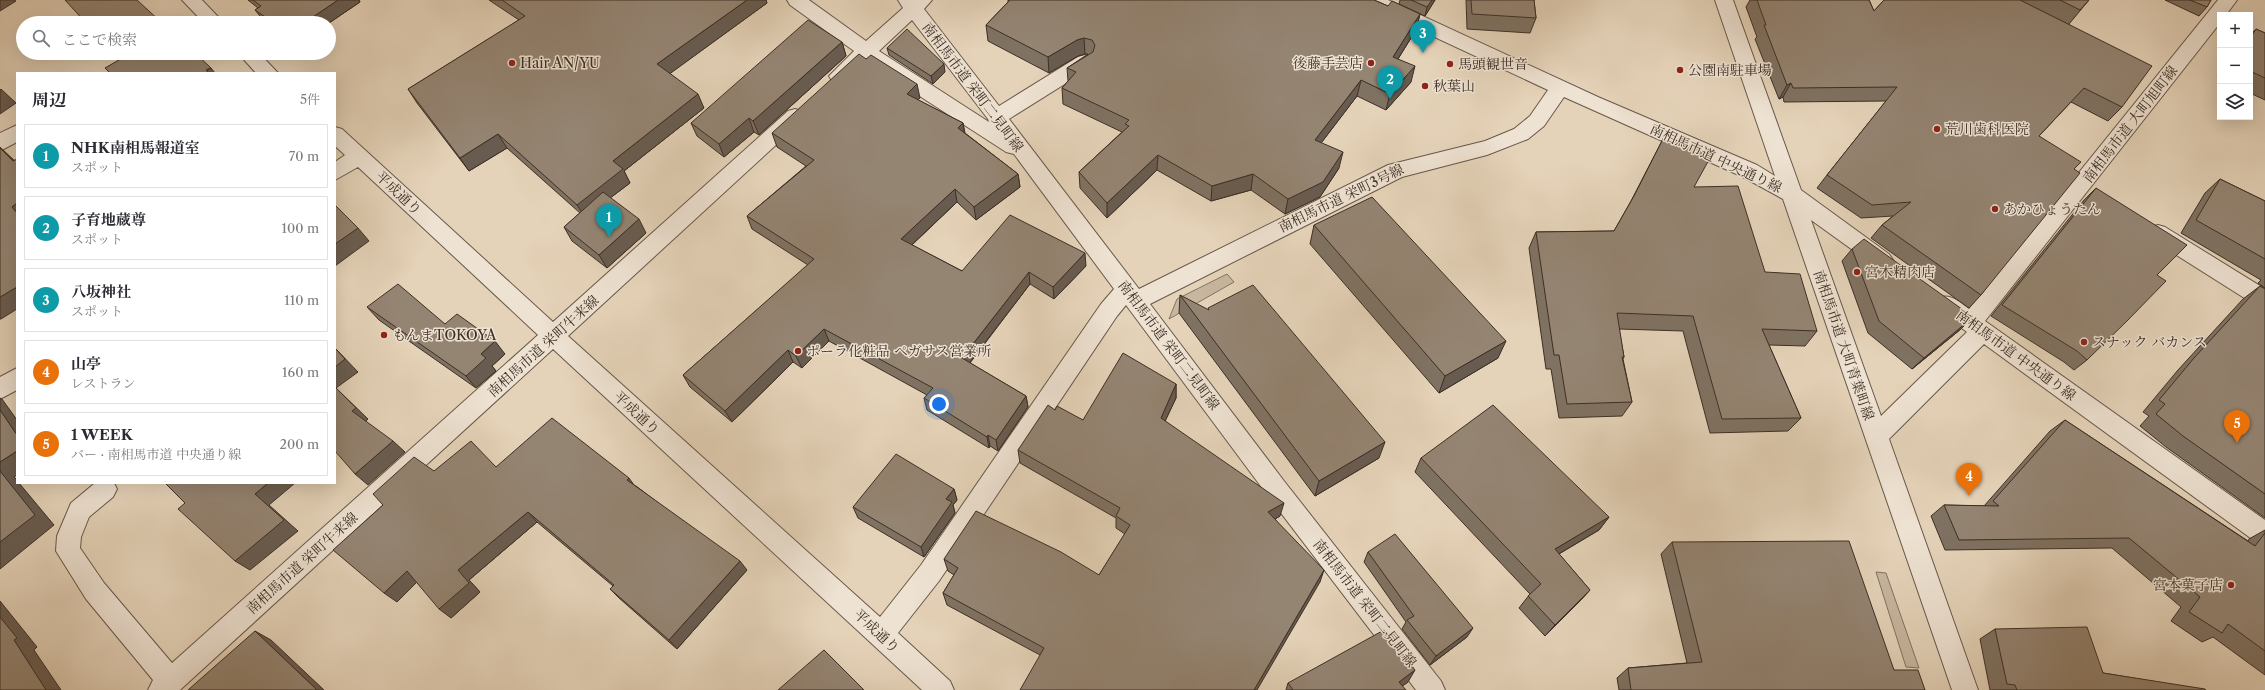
<!DOCTYPE html>
<html lang="ja">
<meta charset="utf-8">
<style>
:root{--surface:#fff;--page:#f2f2f3;--text:#2b2b33;--muted:#7c7c81;--line:#e1e1e2;--accent:#2563eb}
body{margin:0;font-family:"Libre Caslon Text","Noto Serif JP",serif;background:var(--page);color:var(--text)}
.controls{position:absolute;right:12px;top:12px;display:grid;overflow:hidden;border-radius:0px;box-shadow:0 4px 16px #0002}
.controls button{width:36px;height:36px;display:grid;place-items:center;padding:0;border:0;border-bottom:1px solid var(--line);background:var(--surface);color:var(--text);font:20px sans-serif}
.you{position:absolute;left:939px;top:404px;width:14px;height:14px;margin:-10px;border:3px solid #fff;border-radius:50%;background:#1a73e8;box-shadow:0 0 0 6px #1a73e833}
.badge{display:grid;place-items:center;width:26px;height:26px;border-radius:50%;background:var(--accent);color:#fff;font-size:13px;font-weight:700}
.pin{position:absolute;translate:-50% -33px;filter:drop-shadow(0 1px 2px #0008)}
.pin::after{content:'';position:absolute;top:21px;width:14px;height:12px;background:inherit;clip-path:polygon(0 0,100% 0,50% 100%)}
.list{margin:0;padding:0;list-style:none}
h2{display:flex;justify-content:space-between;align-items:center;height:52px;margin:0;padding:0 16px;font-size:17px}
h2 small{font-size:13px;font-weight:400;color:var(--muted)}
.list li{display:grid;grid-template-columns:26px 1fr auto;gap:12px;align-items:center;box-sizing:border-box;height:64px;margin:0 8px 8px;padding:0 8px;border:1px solid var(--line);border-radius:0px}
.list b{display:block;font-size:15px;white-space:nowrap}
.list p{margin:0;font-size:13px;white-space:nowrap;color:var(--muted)}
.list em{font-size:13px;font-style:normal;color:var(--muted)}
.icon{flex:none;width:22px;height:22px;fill:none;stroke:currentColor;stroke-width:2;stroke-linecap:round;stroke-linejoin:round}
.map{position:relative;flex:none;width:2265px;height:690px;overflow:hidden}
.search{position:absolute;background:var(--surface);box-shadow:0 4px 16px #0002;left:16px;top:16px;width:320px;height:44px;display:flex;align-items:center;gap:10px;box-sizing:border-box;padding:0 14px;border-radius:22px;color:var(--muted);font-size:15px}
.panel{position:absolute;background:var(--surface);box-shadow:0 4px 16px #0002;left:16px;top:72px;width:320px;height:412px;border-radius:0px}
.map>svg:first-child{display:block}
.green{fill:#c8b7a0;stroke:#827362}
.lines{fill:none;stroke-linecap:round;stroke-linejoin:round}
.minor-casing{stroke:#67584a;stroke-width:2}
.minor{fill:#eee2d2;fill-rule:evenodd}
.wall{fill:#7f7262;stroke:#3d2f25}
.shaded-wall{fill:#685c50;stroke:#3d2f25}
.building{fill:#948472;stroke:#3d2f25}
.poi-dot{fill:#8f2418;stroke:#eee2d2;stroke-width:1.5}
.labels{text-anchor:middle;dominant-baseline:central;stroke-width:3;stroke-linejoin:round;paint-order:stroke}
.poi-label{font-size:14px;fill:#3d2f25;stroke:#eee2d2;text-anchor:start}
.street-label{font-size:14px;fill:#3d2f25;stroke:#eee2d2}
</style>
<div class="map">
<svg width="2265" height="690" viewBox="0 0 2265 690">
<rect width="100%" height="100%" fill="#e5d3b9"/>
<filter id="stains"><feTurbulence type="fractalNoise" baseFrequency=".005" numOctaves="4"/><feColorMatrix values="0 0 0 0 .2 0 0 0 0 .09 0 0 0 0 .02 0 0 0 .5 -.17"/></filter>
<radialGradient id="worn" r=".72"><stop offset=".6" stop-color="#630" stop-opacity="0"/><stop offset="1" stop-color="#630" stop-opacity=".3"/></radialGradient>
<g class="green">
<polygon points="1227,274 1234,282 1169,319 1177,299"/>
<polygon points="1876,572 1886,573 1919,668 1906,667"/>
</g>
<g class="lines">
<g class="minor-casing">
<g id="minor">
<polygon points="182,0 202,0 224,23 204,23"/>
<path d="M787,0H809L866,41L903,8L898,0H932L924,9L999,106L1078,57L1085,55L1092,57L1094,62L1092,67L1009,119L1139,289L1388,165L1485,141L1514,129L1530,116L1548,90L1366,5L1363,0H1388L1598,97L1757,165L1775,176L1715,0H1733L1801,190L1889,254L1893,260L1889,266L1882,269L1875,266L1811,220L1881,416L1967,332L1937,310L1934,304L1937,298C1951,293 1959,302 1969,309L2218,0H2237L2226,15H2220V23L1985,321L2265,520V545L2256,542L1984,344L1889,439L1978,690H1952L1783,199L1743,177L1564,97L1544,126L1528,139L1487,155L1402,177L1150,304L1284,481L1441,681L1445,690H1416L1268,496L1126,305L1117,316L939,581L898,633L950,681L954,690H922L553,349L180,690H148L153,680L86,599L56,551L57,536L71,503L95,483H114L117,489L113,497L89,517L81,537L80,548L104,583L172,663L538,335L358,167L335,180V162L345,155L335,146V127L342,129L553,322L788,111L795,109L802,111L805,116L802,121L568,336L880,617L921,565L1101,304L1114,289L1014,154L1006,152L867,62C857,71 847,85 832,81L829,76L854,51L790,5ZM912,20L988,119L989,122L879,51Z"/>
<polygon points="238,53 259,53 278,73 256,73"/>
<polygon points="17,125 17,142 0,151 0,133"/>
<polygon points="2158,225 2165,227 2265,289 2265,309 2257,306 2151,239 2148,233 2151,227"/>
<polygon points="17,368 17,390 0,399 0,377"/>
</g>
</g>
<use href="#minor" class="minor"/>
</g>
<g class="wall">
<polygon points="248,0 359,0 360,2 329,23 266,23 264,21 255,10 258,8"/>
<polygon points="489,0 766,0 767,3 670,73 704,108 624,171 630,183 610,198 646,233 607,268 572,241 564,227 580,213 507,148 469,171 417,103 408,89 519,20"/>
<polygon points="1008,0 1374,0 1388,6 1420,14 1416,30 1398,59 1411,82 1386,110 1357,96 1321,143 1339,168 1320,197 1285,214 1251,190 1211,201 1157,170 1107,218 1080,188 1079,172 1122,132 1063,104 1062,88 1068,81 1067,68 1088,54 1085,54 1078,56 1049,73 988,41 986,25 1008,2"/>
<polygon points="1400,0 1435,0 1425,16 1399,4"/>
<polygon points="1466,0 1534,0 1536,18 1530,33 1467,29"/>
<polygon points="1750,0 1869,0 1874,11 1884,0 2089,0 2069,24 2122,107 2108,121 2071,102 2039,136 2075,169 1981,295 1969,308 1871,238 1882,225 1893,216 1861,218 1817,188 1827,175 1886,101 1784,102 1783,97 1779,99 1755,39 1757,37 1746,7"/>
<polygon points="2165,0 2211,0 2207,7 2199,16"/>
<polygon points="2256,29 2265,33 2265,100 2250,93 2250,35"/>
<polygon points="842,42 846,56 759,135 754,132 724,157 697,136 691,123"/>
<polygon points="887,48 945,72 933,84 889,55"/>
<polygon points="2220,73 2220,78 2217,77"/>
<polygon points="920,98 918,100 963,123 965,133 1018,174 1020,187 976,220 957,202 912,245 962,271 1086,266 1054,299 1030,284 970,363 1026,396 1028,407 998,451 990,446 989,448 927,410 924,398 927,395 829,341 802,368 793,362 732,422 690,387 683,375 808,265 752,229 747,216 806,166 777,147 772,133"/>
<polygon points="1665,135 1694,187 1765,272 1817,331 1805,346 1769,345 1801,418 1788,431 1710,433 1683,331 1619,329 1624,357 1623,359 1632,402 1622,416 1559,418 1551,369 1546,369 1529,248 1536,232 1614,231 1631,201"/>
<polygon points="2220,179 2265,201 2265,288 2258,283 2261,280 2181,233 2205,193"/>
<polygon points="2096,188 2157,275 2087,360 2074,370 2064,362 1991,316 2084,200"/>
<polygon points="1314,225 1498,358 1439,393 1310,244"/>
<polygon points="1852,249 1961,329 1912,369 1868,333 1842,261"/>
<polygon points="2260,286 2265,289 2265,518 2166,447 2140,426 2149,416 2143,412 2178,370 2243,299"/>
<polygon points="1180,295 1379,458 1315,496 1179,313"/>
<polygon points="367,307 445,324 505,354 492,366 496,371 476,388 379,320"/>
<polygon points="1176,384 1176,398 1165,421 1280,516 1275,519 1320,582 1040,655 947,605 943,593 954,575 948,571 944,559 1099,575 1125,534 1116,528 1116,518 1020,463 1018,450 1055,410 1083,420"/>
<polygon points="2065,420 2248,541 2249,539 2265,530 2265,675 2213,637 2202,642 2171,621 2181,607 2112,548 1945,550 1931,516 1944,505 1984,506 2050,431"/>
<polygon points="1421,458 1609,517 1599,530 1559,554 1590,590 1579,602 1545,636 1519,608 1530,594 1415,472"/>
<polygon points="496,467 636,486 747,570 677,649 619,598 610,589 613,586 537,522 469,580 480,592 451,618 417,582 397,602 383,505 434,471"/>
<polygon points="954,489 957,500 953,505 955,513 924,557 858,518 853,507"/>
<polygon points="1672,542 1894,670 1925,690 1619,690 1617,678 1628,668 1687,663 1661,554"/>
<polygon points="1368,552 1467,637 1430,665 1402,629 1406,622 1364,562"/>
<polygon points="1995,629 2103,673 2206,690 1990,690 1980,639"/>
<polygon points="1408,682 1402,686 1406,690 1286,690 1288,683"/>
</g>
<g class="shaded-wall">
<polygon points="0,0 14,0 16,1 0,11"/>
<polygon points="338,0 359,0 360,2 329,23 304,23"/>
<polygon points="747,0 766,0 767,3 664,78 657,64"/>
<polygon points="1432,0 1435,0 1425,16 1427,7"/>
<polygon points="1420,14 1416,30 1389,73 1393,57"/>
<polygon points="1084,38 1085,54 1078,56 1049,73 1048,57 1077,40"/>
<polygon points="842,42 846,56 759,135 753,121"/>
<polygon points="114,53 133,53 120,60"/>
<polygon points="944,64 945,72 933,84 931,76"/>
<polygon points="1415,66 1411,82 1386,110 1390,94"/>
<polygon points="211,68 215,73 208,73 206,70"/>
<polygon points="1361,80 1357,96 1312,155 1315,140"/>
<polygon points="1791,83 1783,97 1779,99 1787,85"/>
<polygon points="917,84 920,98 910,108 907,94"/>
<polygon points="1,89 16,103 0,114 0,90"/>
<polygon points="698,94 704,108 624,171 630,183 585,217 577,205 613,161"/>
<polygon points="749,118 754,132 724,157 719,144"/>
<polygon points="963,123 965,137 958,128"/>
<polygon points="498,134 507,148 469,171 460,158"/>
<polygon points="0,147 17,163 17,164 0,148"/>
<polygon points="1343,152 1339,168 1320,197 1285,214 1288,199"/>
<polygon points="1158,155 1157,170 1107,218 1107,203"/>
<polygon points="1018,174 1020,187 976,220 974,207"/>
<polygon points="1253,174 1251,190 1211,201 1212,186"/>
<polygon points="955,189 957,202 904,252 901,239"/>
<polygon points="17,203 17,213 12,207"/>
<polygon points="639,219 646,233 607,268 599,255"/>
<polygon points="358,228 369,241 335,266 335,244"/>
<polygon points="1085,253 1086,266 1054,299 1053,287"/>
<polygon points="1029,272 1030,284 964,370 962,358"/>
<polygon points="17,287 17,309 1,319 0,319 0,297"/>
<polygon points="1973,317 1961,329 1912,369 1924,358"/>
<polygon points="824,329 829,341 802,368 796,356"/>
<polygon points="495,341 505,354 492,366 496,371 476,388 466,376 481,354"/>
<polygon points="1506,341 1498,358 1439,393 1445,376"/>
<polygon points="335,348 358,372 336,388 368,419 364,423 352,411 335,387"/>
<polygon points="788,350 793,362 732,422 725,411"/>
<polygon points="1176,384 1176,398 1160,432 1161,418"/>
<polygon points="1026,396 1028,407 998,451 996,440"/>
<polygon points="0,398 2,399 17,420 17,435 0,410"/>
<polygon points="988,435 990,446 989,448 987,437"/>
<polygon points="393,441 405,452 368,485 355,474"/>
<polygon points="1385,442 1379,458 1315,496 1319,481"/>
<polygon points="17,451 17,475 14,477 17,480 17,483 19,483 54,525 0,569 0,462"/>
<polygon points="629,478 637,489 627,480"/>
<polygon points="268,483 295,483 269,505 298,531 250,570 235,561 255,494"/>
<polygon points="954,489 957,500 953,505 955,513 924,557 921,547 946,499"/>
<polygon points="1284,503 1280,516 1265,525 1268,512"/>
<polygon points="528,512 537,522 469,580 480,592 451,618 439,609 458,570"/>
<polygon points="1609,517 1599,530 1545,562 1555,549"/>
<polygon points="740,561 747,570 677,649 669,640"/>
<polygon points="1324,570 1320,582 1257,690 1254,690"/>
<polygon points="407,571 419,580 397,602 384,593"/>
<polygon points="1590,590 1579,602 1545,636 1555,625"/>
<polygon points="0,601 37,647 34,650 61,690 46,690 14,640 0,617"/>
<polygon points="1473,628 1467,637 1430,665 1436,656"/>
<polygon points="255,631 271,640 324,690 317,690"/>
<polygon points="1415,670 1408,682 1397,690 1399,682"/>
</g>
<g class="building">
<polygon points="65,0 137,0 162,23 86,23"/>
<polygon points="253,0 338,0 304,23 274,23 255,10 261,6"/>
<polygon points="502,0 747,0 657,64 698,94 613,161 623,169 577,205 498,134 460,158 408,89 525,16"/>
<polygon points="1010,0 1374,0 1388,6 1392,1 1420,14 1393,57 1415,66 1390,94 1361,80 1315,140 1343,152 1323,182 1288,199 1253,174 1212,186 1158,155 1107,203 1079,172 1129,126 1125,124 1129,120 1062,88 1076,72 1067,68 1093,52 1095,45 1092,40 1084,38 1077,40 1048,57 986,25"/>
<polygon points="1411,0 1432,0 1427,7"/>
<polygon points="1471,0 1534,0 1536,18 1472,14"/>
<polygon points="1757,0 1869,0 1874,11 1884,0 2020,0 2152,66 2122,107 2084,88 2039,136 2081,162 2074,169 2080,173 1981,295 1882,225 1911,202 1872,205 1827,175 1897,87 1793,88 1791,83 1787,85 1764,25 1766,25"/>
<polygon points="2060,0 2089,0 2080,10"/>
<polygon points="2190,0 2211,0 2207,7"/>
<polygon points="808,20 842,42 753,121 749,118 719,144 691,123"/>
<polygon points="907,29 944,64 931,76 887,48"/>
<polygon points="2256,29 2265,33 2265,78 2250,71 2250,38"/>
<polygon points="131,53 195,53 211,68 206,70 209,73 110,73 105,68"/>
<polygon points="859,54 866,59 871,55 917,84 907,94 963,123 958,128 1018,174 974,207 955,189 901,239 962,271 1010,215 1085,253 1053,287 1029,272 962,358 1026,396 996,440 988,435 987,437 924,398 933,388 824,329 796,356 788,350 725,411 683,375 814,259 747,216 814,160 772,133"/>
<polygon points="1665,135 1711,156 1694,187 1738,186 1765,272 1800,274 1817,331 1762,329 1801,418 1722,419 1693,316 1617,313 1624,357 1622,357 1632,402 1567,404 1559,355 1554,355 1536,232 1614,231 1634,196"/>
<polygon points="0,148 13,161 17,159 17,203 12,207 17,213 17,287 0,297"/>
<polygon points="2220,179 2265,201 2265,259 2196,220"/>
<polygon points="2096,188 2187,245 2157,275 2166,281 2127,321 2087,360 2077,351 2002,305"/>
<polygon points="603,192 639,219 599,255 564,227"/>
<polygon points="1372,197 1506,341 1445,376 1314,225"/>
<polygon points="335,205 358,228 335,244"/>
<polygon points="1864,239 1973,317 1924,358 1879,321 1852,249"/>
<polygon points="398,284 445,324 457,314 495,341 481,354 486,358 466,376 367,307"/>
<polygon points="1253,285 1385,442 1319,481 1180,295 1209,310 1208,308"/>
<polygon points="2260,286 2265,289 2265,494 2183,436 2156,414 2165,404 2159,400 2194,358"/>
<polygon points="335,348 345,359 335,367"/>
<polygon points="1123,353 1176,384 1161,418 1284,503 1268,512 1324,570 1254,690 1020,690 1044,648 943,593 958,568 944,559 976,511 1061,552 1099,575 1130,525 1116,516 1120,508 1018,450 1048,405 1055,410 1057,406 1083,420"/>
<polygon points="335,387 356,408 352,411 393,441 355,474 335,451"/>
<polygon points="1493,405 1609,517 1555,549 1590,590 1555,625 1528,596 1541,584 1421,458"/>
<polygon points="0,410 17,435 17,451 0,462"/>
<polygon points="552,418 629,478 627,480 740,561 669,640 610,589 614,585 528,512 458,570 469,583 439,609 407,571 384,593 333,550 383,505 373,494 414,457 434,471 471,441 496,467"/>
<polygon points="2065,420 2255,546 2265,533 2265,651 2228,624 2222,633 2189,612 2200,597 2129,538 1959,540 1944,505 1999,506 1993,501"/>
<polygon points="896,454 954,489 946,499 952,502 921,547 853,507"/>
<polygon points="0,471 35,515 0,542"/>
<polygon points="165,483 268,483 255,494 284,520 235,561 178,509 185,503"/>
<polygon points="1395,534 1473,628 1436,656 1407,620 1414,616 1368,552"/>
<polygon points="1849,541 1894,670 1918,670 1925,690 1631,690 1628,668 1702,662 1672,542"/>
<polygon points="0,617 17,638 14,640 46,690 0,690"/>
<polygon points="2087,627 2103,673 2205,689 2206,690 2017,690 2015,685 2007,684 1995,629"/>
<polygon points="1384,630 1415,670 1399,682 1406,690 1293,690 1288,683"/>
<polygon points="255,631 317,690 188,690"/>
<polygon points="824,650 864,690 778,690"/>
</g>
<g class="poi-dot">
<circle cx="512" cy="63" r="4"/>
<circle cx="1371" cy="63" r="4"/>
<circle cx="1450" cy="64" r="4"/>
<circle cx="1680" cy="70" r="4"/>
<circle cx="1425" cy="86" r="4"/>
<circle cx="1937" cy="129" r="4"/>
<circle cx="1995" cy="209" r="4"/>
<circle cx="1857" cy="272" r="4"/>
<circle cx="384" cy="335" r="4"/>
<circle cx="2084" cy="342" r="4"/>
<circle cx="798" cy="351" r="4"/>
<circle cx="2231" cy="585" r="4"/>
</g>
<g class="labels">
<g class="poi-label">
<text x="520" y="63">Hair AN/YU</text>
<text x="1363" y="63" text-anchor="end">後藤手芸店</text>
<text x="1458" y="64">馬頭観世音</text>
<text x="1688" y="70">公園南駐車場</text>
<text x="1433" y="86">秋葉山</text>
<text x="1945" y="129">荒川歯科医院</text>
<text x="2003" y="209">あかひょうたん</text>
<text x="1865" y="272">宮木精肉店</text>
<text x="392" y="335">もんまTOKOYA</text>
<text x="2092" y="342">スナック バカンス</text>
<text x="806" y="351">ポーラ化粧品 ペガサス営業所</text>
<text x="2223" y="585" text-anchor="end">宮本菓子店</text>
</g>
<g class="street-label">
<text transform="translate(973 87) rotate(53)">南相馬市道 栄町二見町線</text>
<text transform="translate(2130 124) rotate(-52)">南相馬市道 大町旭町線</text>
<text transform="translate(1716 158) rotate(25)">南相馬市道 中央通り線</text>
<text transform="translate(399 193) rotate(43)">平成通り</text>
<text transform="translate(1341 198) rotate(-26)">南相馬市道 栄町3号線</text>
<text transform="translate(1169 345) rotate(53)">南相馬市道 栄町二見町線</text>
<text transform="translate(1844 345) rotate(71)">南相馬市道 大町青葉町線</text>
<text transform="translate(543 346) rotate(-42)">南相馬市道 栄町牛来線</text>
<text transform="translate(2016 355) rotate(36)">南相馬市道 中央通り線</text>
<text transform="translate(637 413) rotate(43)">平成通り</text>
<text transform="translate(302 563) rotate(-42)">南相馬市道 栄町牛来線</text>
<text transform="translate(1365 603) rotate(52)">南相馬市道 栄町二見町線</text>
<text transform="translate(877 631) rotate(43)">平成通り</text>
</g>
</g>
<rect width="100%" height="100%" filter="url(#stains)"/>
<rect width="100%" height="100%" fill="url(#worn)"/>
</svg>
<div class="controls">
<button>+</button>
<button>−</button>
<button><svg class="icon" aria-label="layers" viewBox="0 0 24 24"><path d="M12 4l9 5-9 5-9-5zM3 14l9 5 9-5"/></svg></button>
</div>
<div class="you"></div>
<div class="pin badge" style="left:609px;top:237px;background:#0f9aa8">1</div>
<div class="pin badge" style="left:1390px;top:99px;background:#0f9aa8">2</div>
<div class="pin badge" style="left:1423px;top:53px;background:#0f9aa8">3</div>
<div class="pin badge" style="left:1969px;top:496px;background:#e8710a">4</div>
<div class="pin badge" style="left:2237px;top:443px;background:#e8710a">5</div>
<div class="search"><svg class="icon" aria-label="search" viewBox="0 0 24 24"><circle cx="10" cy="10" r="6"/><path d="M15 15l6 6"/></svg>ここで検索</div>
<section class="panel">
<h2>周辺<small>5件</small></h2>
<ul class="list">
<li><span class="badge" style="background:#0f9aa8">1</span><div><b>NHK南相馬報道室</b><p>スポット</p></div><em>70 m</em></li>
<li><span class="badge" style="background:#0f9aa8">2</span><div><b>子育地蔵尊</b><p>スポット</p></div><em>100 m</em></li>
<li><span class="badge" style="background:#0f9aa8">3</span><div><b>八坂神社</b><p>スポット</p></div><em>110 m</em></li>
<li><span class="badge" style="background:#e8710a">4</span><div><b>山亭</b><p>レストラン</p></div><em>160 m</em></li>
<li><span class="badge" style="background:#e8710a">5</span><div><b>1 WEEK</b><p>バー · 南相馬市道 中央通り線</p></div><em>200 m</em></li>
</ul>
</section>
</div>
